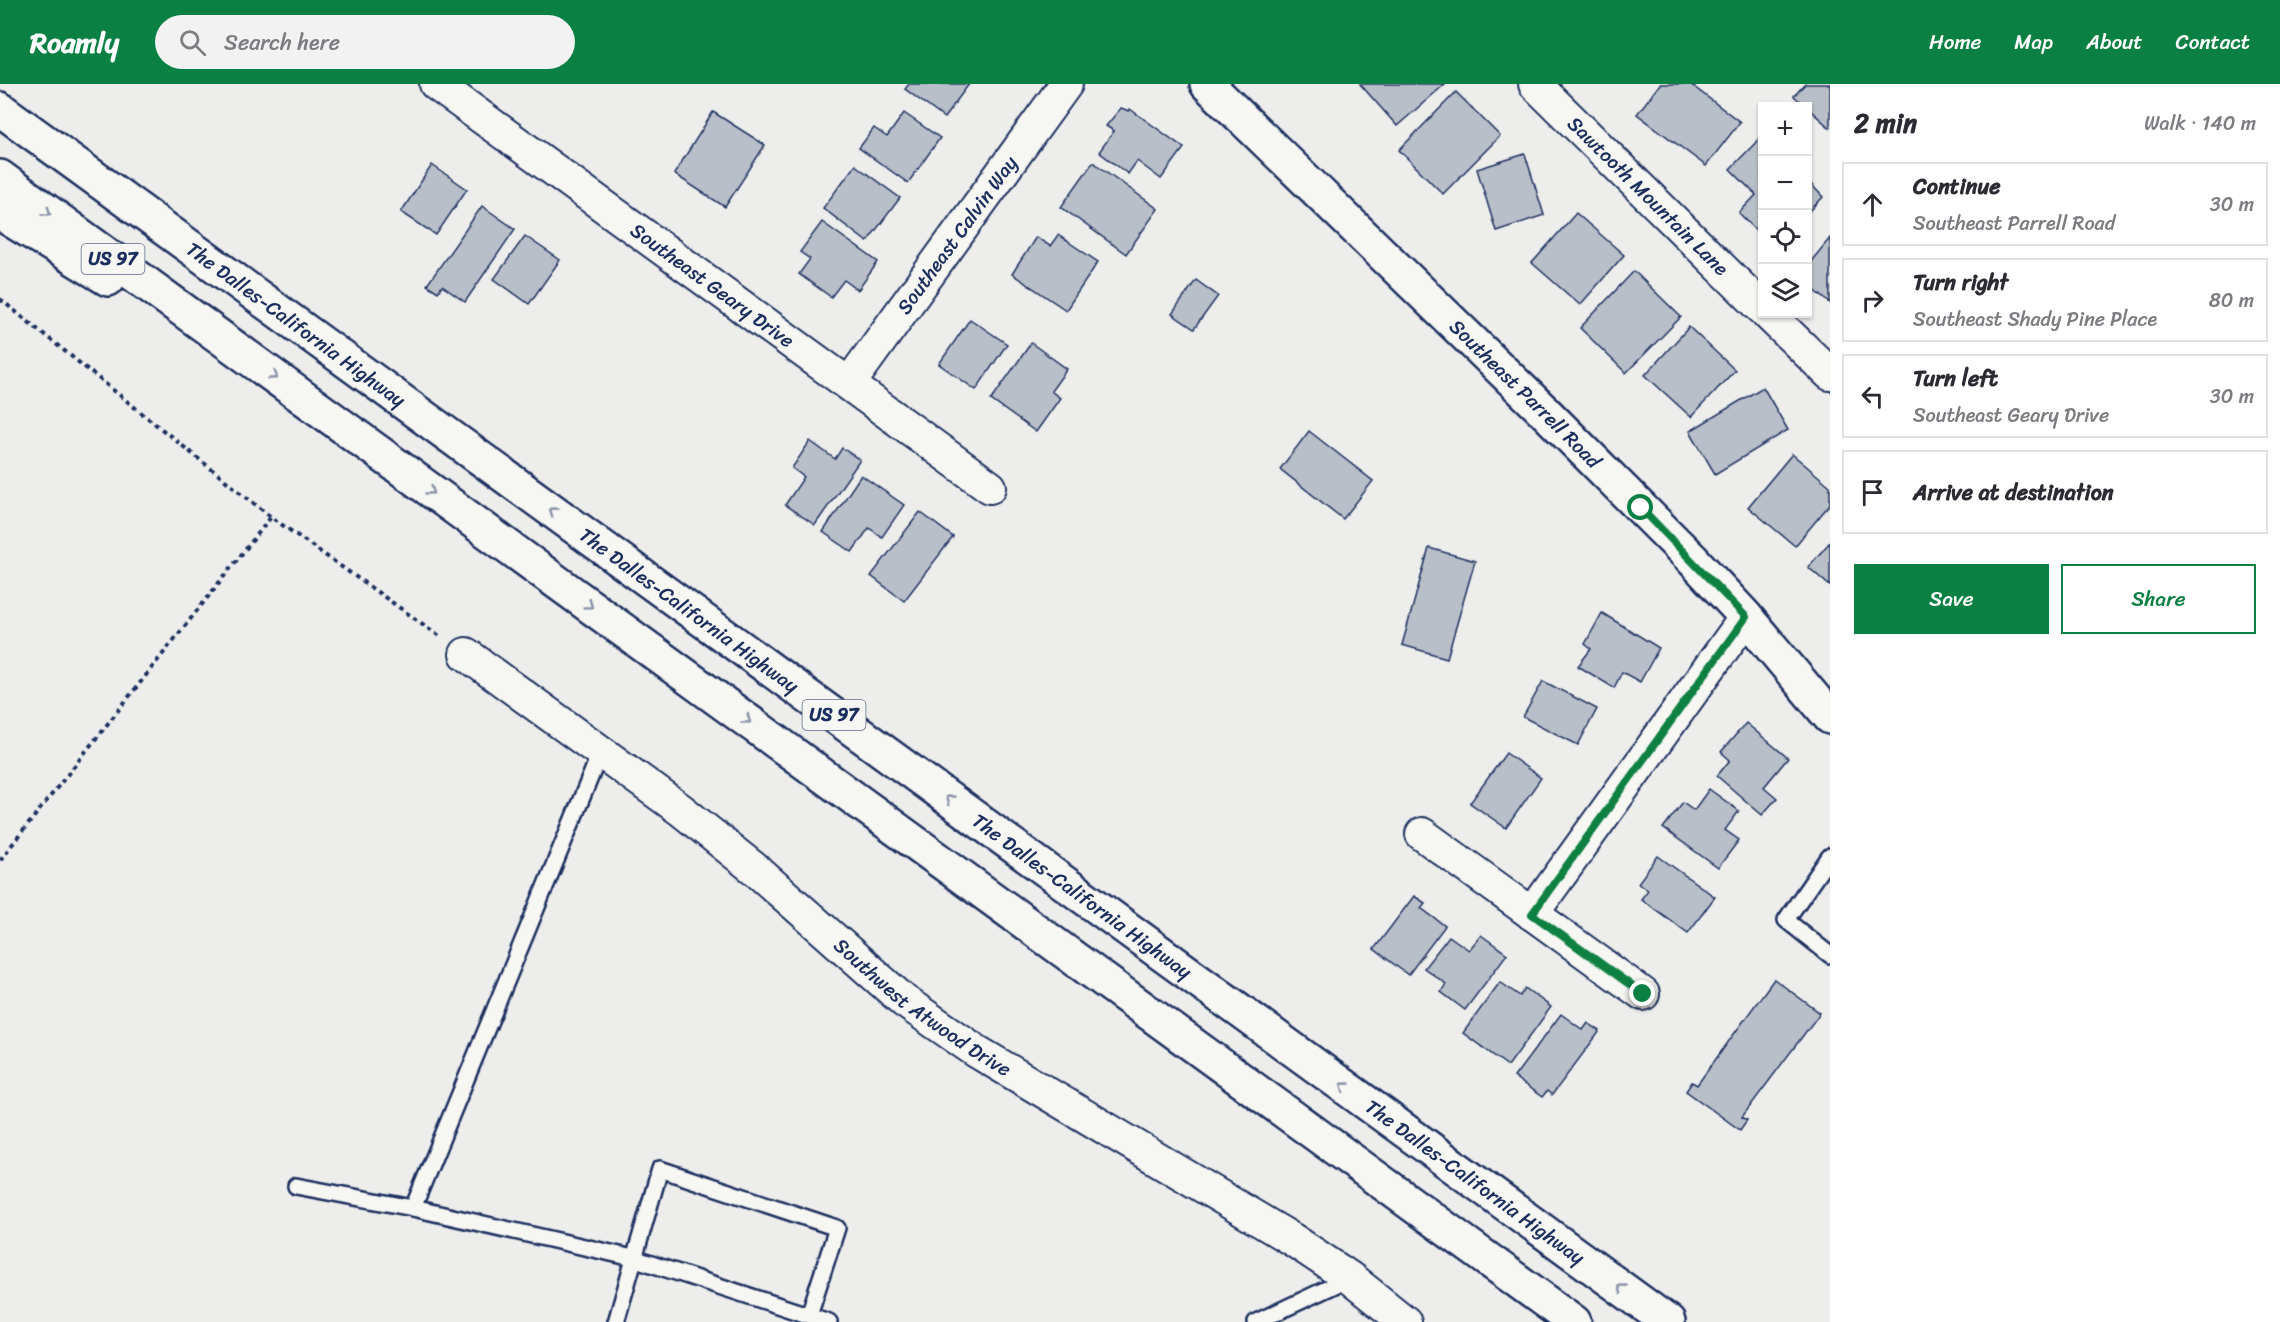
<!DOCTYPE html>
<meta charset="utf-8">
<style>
:root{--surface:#fff;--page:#f2f2f3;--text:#2b2b33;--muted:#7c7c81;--line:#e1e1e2;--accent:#0b8043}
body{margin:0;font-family:Sriracha,sans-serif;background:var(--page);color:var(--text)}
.controls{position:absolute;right:18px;top:18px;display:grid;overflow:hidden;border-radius:0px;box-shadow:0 2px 4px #0004}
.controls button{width:54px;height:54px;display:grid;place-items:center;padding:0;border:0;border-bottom:2px solid var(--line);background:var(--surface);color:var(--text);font:30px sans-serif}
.stop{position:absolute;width:18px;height:18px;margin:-14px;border:4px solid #0b8043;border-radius:50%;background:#fff}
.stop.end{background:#0b8043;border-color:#fff;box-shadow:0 2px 6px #0008}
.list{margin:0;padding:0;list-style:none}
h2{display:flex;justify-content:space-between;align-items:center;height:78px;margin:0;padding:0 24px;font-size:26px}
h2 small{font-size:20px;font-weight:400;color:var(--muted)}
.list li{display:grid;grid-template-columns:39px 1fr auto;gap:18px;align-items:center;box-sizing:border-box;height:84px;margin:0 12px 12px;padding:0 12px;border:2px solid var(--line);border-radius:0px}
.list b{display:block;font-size:22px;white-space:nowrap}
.list p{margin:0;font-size:20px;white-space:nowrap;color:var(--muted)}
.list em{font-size:20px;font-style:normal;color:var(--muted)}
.actions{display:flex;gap:12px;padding:18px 24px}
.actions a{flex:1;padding:14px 0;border:2px solid var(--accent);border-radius:0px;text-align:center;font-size:21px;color:var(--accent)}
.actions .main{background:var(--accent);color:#fff}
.icon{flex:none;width:33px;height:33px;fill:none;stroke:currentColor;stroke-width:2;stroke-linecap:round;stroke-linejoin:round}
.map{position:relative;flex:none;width:1830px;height:1238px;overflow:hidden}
header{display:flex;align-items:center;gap:36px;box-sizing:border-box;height:84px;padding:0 30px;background:var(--accent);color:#fff}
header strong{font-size:28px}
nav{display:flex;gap:33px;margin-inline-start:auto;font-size:21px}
.search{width:420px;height:54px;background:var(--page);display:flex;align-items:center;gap:15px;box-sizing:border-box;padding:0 21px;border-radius:33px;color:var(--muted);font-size:22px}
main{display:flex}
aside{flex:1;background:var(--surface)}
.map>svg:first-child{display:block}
.building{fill:#b9bfc8;stroke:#1b2f5e;stroke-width:1.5}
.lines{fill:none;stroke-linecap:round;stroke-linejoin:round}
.lane-casing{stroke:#1b2f5e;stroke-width:20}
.street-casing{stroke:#1b2f5e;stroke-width:36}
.secondary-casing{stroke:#1b2f5e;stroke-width:38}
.highway-casing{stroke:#1b2f5e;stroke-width:38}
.path{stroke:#1b2f5e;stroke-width:4;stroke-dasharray:4.5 4.5;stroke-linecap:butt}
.lane{stroke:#f6f6f2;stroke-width:15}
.street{stroke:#f6f6f2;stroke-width:32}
.secondary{stroke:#f6f6f2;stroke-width:33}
.highway{stroke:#f6f6f2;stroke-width:33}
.oneway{stroke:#8892a8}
.route{stroke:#0b8043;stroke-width:8}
.labels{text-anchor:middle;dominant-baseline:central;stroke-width:6;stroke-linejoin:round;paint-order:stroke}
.shield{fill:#f6f6f2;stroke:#5d6b8a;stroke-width:1.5}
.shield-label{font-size:18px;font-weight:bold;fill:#1b2f5e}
.street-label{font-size:20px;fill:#1b2f5e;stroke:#f6f6f2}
</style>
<header>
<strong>Roamly</strong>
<div class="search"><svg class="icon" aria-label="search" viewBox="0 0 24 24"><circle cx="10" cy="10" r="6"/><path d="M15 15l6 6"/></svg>Search here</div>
<nav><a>Home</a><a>Map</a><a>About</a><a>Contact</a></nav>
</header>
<main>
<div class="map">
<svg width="1830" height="1238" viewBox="0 0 1830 1238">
<rect width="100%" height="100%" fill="#edeeec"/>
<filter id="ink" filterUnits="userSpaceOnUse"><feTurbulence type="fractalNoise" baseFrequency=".0167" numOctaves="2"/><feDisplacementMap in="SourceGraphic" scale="12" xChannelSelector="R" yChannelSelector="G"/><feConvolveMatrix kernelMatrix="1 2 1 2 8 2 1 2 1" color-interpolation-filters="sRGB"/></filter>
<g filter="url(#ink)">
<g class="building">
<polygon points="909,0 969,0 944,34 905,5"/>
<polygon points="1360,0 1445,0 1397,42"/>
<polygon points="1660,0 1690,0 1740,38 1706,82 1637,30"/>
<polygon points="1805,0 1830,0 1830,44 1794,12"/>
<polygon points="1456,8 1500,52 1443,110 1399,66"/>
<polygon points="1121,24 1129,27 1130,25 1184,64 1161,95 1137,77 1128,90 1099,68 1114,47 1106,42"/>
<polygon points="713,28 765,61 725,123 674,90"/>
<polygon points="904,29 940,54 908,99 859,64 874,44 887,53"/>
<polygon points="1762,52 1762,152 1739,129 1756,111 1730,85"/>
<polygon points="1525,70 1544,131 1496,147 1477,85"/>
<polygon points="1093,78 1158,125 1126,170 1061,123"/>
<polygon points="432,81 467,105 436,151 401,128"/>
<polygon points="855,81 900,114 867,158 823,124"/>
<polygon points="1808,97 1823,113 1808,129"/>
<polygon points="482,122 515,145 465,218 442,202 438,208 427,201"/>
<polygon points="1576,129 1624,171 1580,221 1532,179"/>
<polygon points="822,138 878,178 858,206 844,196 831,213 799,190 810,175 800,168"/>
<polygon points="1058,151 1098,178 1066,226 1012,190 1036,153 1050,162"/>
<polygon points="525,152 560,176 529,220 494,195"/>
<polygon points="1830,154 1830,219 1808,201 1808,181"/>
<polygon points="1634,187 1681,233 1626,289 1580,244"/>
<polygon points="1196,196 1218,212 1194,245 1172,230"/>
<polygon points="970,235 1007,260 976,306 939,280"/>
<polygon points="1689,243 1735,286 1691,333 1645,291"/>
<polygon points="1031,259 1067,285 1051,307 1060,314 1036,348 991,316"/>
<polygon points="1763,303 1788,346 1715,390 1690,347"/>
<polygon points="1309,347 1373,397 1343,435 1280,385"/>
<polygon points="810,357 835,375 842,364 860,376 815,441 785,421 804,393 792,384"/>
<polygon points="1792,370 1830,402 1830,420 1795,462 1748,423"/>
<polygon points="861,391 904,421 882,453 869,444 852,468 823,448"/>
<polygon points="920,428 953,453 904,517 871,492"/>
<polygon points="1830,458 1830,502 1808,483"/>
<polygon points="1429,464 1475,477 1447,574 1402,561"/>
<polygon points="1602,529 1659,564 1640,598 1622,588 1614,604 1578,582 1591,565 1585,560"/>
<polygon points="1543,597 1597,625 1578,661 1523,633"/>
<polygon points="1746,639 1788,674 1764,703 1777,714 1762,731 1717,692 1730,676 1721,668"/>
<polygon points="1506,669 1541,694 1506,744 1470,719"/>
<polygon points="1709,705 1739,727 1725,746 1739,756 1718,784 1663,744 1683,718 1694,726"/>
<polygon points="1658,772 1715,813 1688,849 1641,815 1648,806 1638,799"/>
<polygon points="1414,812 1425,819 1421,824 1445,842 1408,891 1374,865"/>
<polygon points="1481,851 1507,870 1465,926 1441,908 1446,900 1424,884 1449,852 1469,866"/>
<polygon points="1774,895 1820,929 1742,1033 1747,1036 1740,1046 1686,1007 1692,998 1697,1001"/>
<polygon points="1500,898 1520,912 1525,904 1551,923 1508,982 1463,949"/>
<polygon points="1561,930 1583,946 1588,939 1600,947 1552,1011 1547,1007 1542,1013 1514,993"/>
</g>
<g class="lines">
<g class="lane-casing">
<g id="lane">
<polyline points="1830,772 1786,836 1830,871"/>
<polyline points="296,1102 413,1124 633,1174 829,1238"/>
<polyline points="413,1124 601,667"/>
<polyline points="616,1238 660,1085 837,1144 809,1231"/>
<polyline points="1256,1238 1350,1194"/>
</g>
</g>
<g class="street-casing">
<g id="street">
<path id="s1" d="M436,0L990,403"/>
<path id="s2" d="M1535,0L1762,224"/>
<polyline points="1768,230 1830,290"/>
<path id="s3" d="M849,300L1066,0"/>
<path id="s4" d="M466,570L681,726L756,786L904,917L976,967L1293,1156L1350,1194L1405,1238"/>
<polyline points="1422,750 1643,910"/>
<polyline points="1532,830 1746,533"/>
</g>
</g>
<g class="secondary-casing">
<g id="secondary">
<path id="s5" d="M1207,0L1547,330L1693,476L1746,533L1830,633"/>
</g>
</g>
<g class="highway-casing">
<g id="highway">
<path id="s6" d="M0,25L1668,1238"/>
<polyline points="0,93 1574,1238"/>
<polyline points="0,129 108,195"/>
</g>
</g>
<g class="path">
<polyline points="0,215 271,433 441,553"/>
<polyline points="0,776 271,433"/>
</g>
<use href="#lane" class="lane"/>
<use href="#street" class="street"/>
<use href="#secondary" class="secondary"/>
<use href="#highway" class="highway"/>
</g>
<defs><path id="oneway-chevron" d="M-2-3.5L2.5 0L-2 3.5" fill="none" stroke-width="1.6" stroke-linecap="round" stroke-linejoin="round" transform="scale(1.5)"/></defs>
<g class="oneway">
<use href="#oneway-chevron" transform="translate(47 128) rotate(36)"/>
<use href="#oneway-chevron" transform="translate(274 292) rotate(36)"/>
<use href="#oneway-chevron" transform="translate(431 407) rotate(36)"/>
<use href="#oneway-chevron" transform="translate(553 427) rotate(-144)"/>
<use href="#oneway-chevron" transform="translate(589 521) rotate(36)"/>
<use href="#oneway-chevron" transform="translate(747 636) rotate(36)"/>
<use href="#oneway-chevron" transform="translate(949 715) rotate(-144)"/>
<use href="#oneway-chevron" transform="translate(1344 1002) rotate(-144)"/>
<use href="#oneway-chevron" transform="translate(1621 1204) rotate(-144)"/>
</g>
</g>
<g class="lines" filter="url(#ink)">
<polyline class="route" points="1641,424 1746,533 1532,830 1643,910"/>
</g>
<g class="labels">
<g class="shield">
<rect x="81.5" y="160" width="63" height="30" rx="4.5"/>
<rect x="802.5" y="616" width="63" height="30" rx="4.5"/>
</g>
<g class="shield-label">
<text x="113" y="175">US 97</text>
<text x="834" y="631">US 97</text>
</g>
<g class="street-label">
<text stroke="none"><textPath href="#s2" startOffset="159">Sawtooth Mountain Lane</textPath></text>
<text stroke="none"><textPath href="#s3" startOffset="184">Southeast Calvin Way</textPath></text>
<text stroke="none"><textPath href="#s1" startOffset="342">Southeast Geary Drive</textPath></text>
<text stroke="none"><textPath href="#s6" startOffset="366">The Dalles-California Highway</textPath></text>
<text stroke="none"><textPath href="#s5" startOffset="444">Southeast Parrell Road</textPath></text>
<text stroke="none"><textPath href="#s6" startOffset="852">The Dalles-California Highway</textPath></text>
<text stroke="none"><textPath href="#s6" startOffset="1338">The Dalles-California Highway</textPath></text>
<text stroke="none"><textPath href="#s4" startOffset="578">Southwest Atwood Drive</textPath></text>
<text stroke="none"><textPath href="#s6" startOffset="1824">The Dalles-California Highway</textPath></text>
</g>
</g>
</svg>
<div class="controls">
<button>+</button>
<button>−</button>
<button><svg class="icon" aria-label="locate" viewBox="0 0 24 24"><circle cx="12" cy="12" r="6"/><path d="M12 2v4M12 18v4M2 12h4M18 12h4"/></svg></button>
<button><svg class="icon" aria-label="layers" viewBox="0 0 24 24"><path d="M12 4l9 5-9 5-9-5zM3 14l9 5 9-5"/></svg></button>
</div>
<div class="stop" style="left:1641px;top:424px"></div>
<div class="stop end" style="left:1643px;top:910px"></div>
</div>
<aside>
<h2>2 min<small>Walk · 140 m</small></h2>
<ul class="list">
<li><svg class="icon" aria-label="ahead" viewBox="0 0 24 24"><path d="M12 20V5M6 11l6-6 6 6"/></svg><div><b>Continue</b><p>Southeast Parrell Road</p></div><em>30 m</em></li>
<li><svg class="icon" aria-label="right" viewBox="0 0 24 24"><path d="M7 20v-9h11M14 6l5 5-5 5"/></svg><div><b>Turn right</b><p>Southeast Shady Pine Place</p></div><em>80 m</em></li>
<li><svg class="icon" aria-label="left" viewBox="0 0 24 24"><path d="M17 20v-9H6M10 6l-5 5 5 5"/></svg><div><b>Turn left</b><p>Southeast Geary Drive</p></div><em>30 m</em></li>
<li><svg class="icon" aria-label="arrive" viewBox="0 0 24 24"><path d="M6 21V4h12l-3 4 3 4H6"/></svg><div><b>Arrive at destination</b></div></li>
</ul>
<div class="actions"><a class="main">Save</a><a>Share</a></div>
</aside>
</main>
